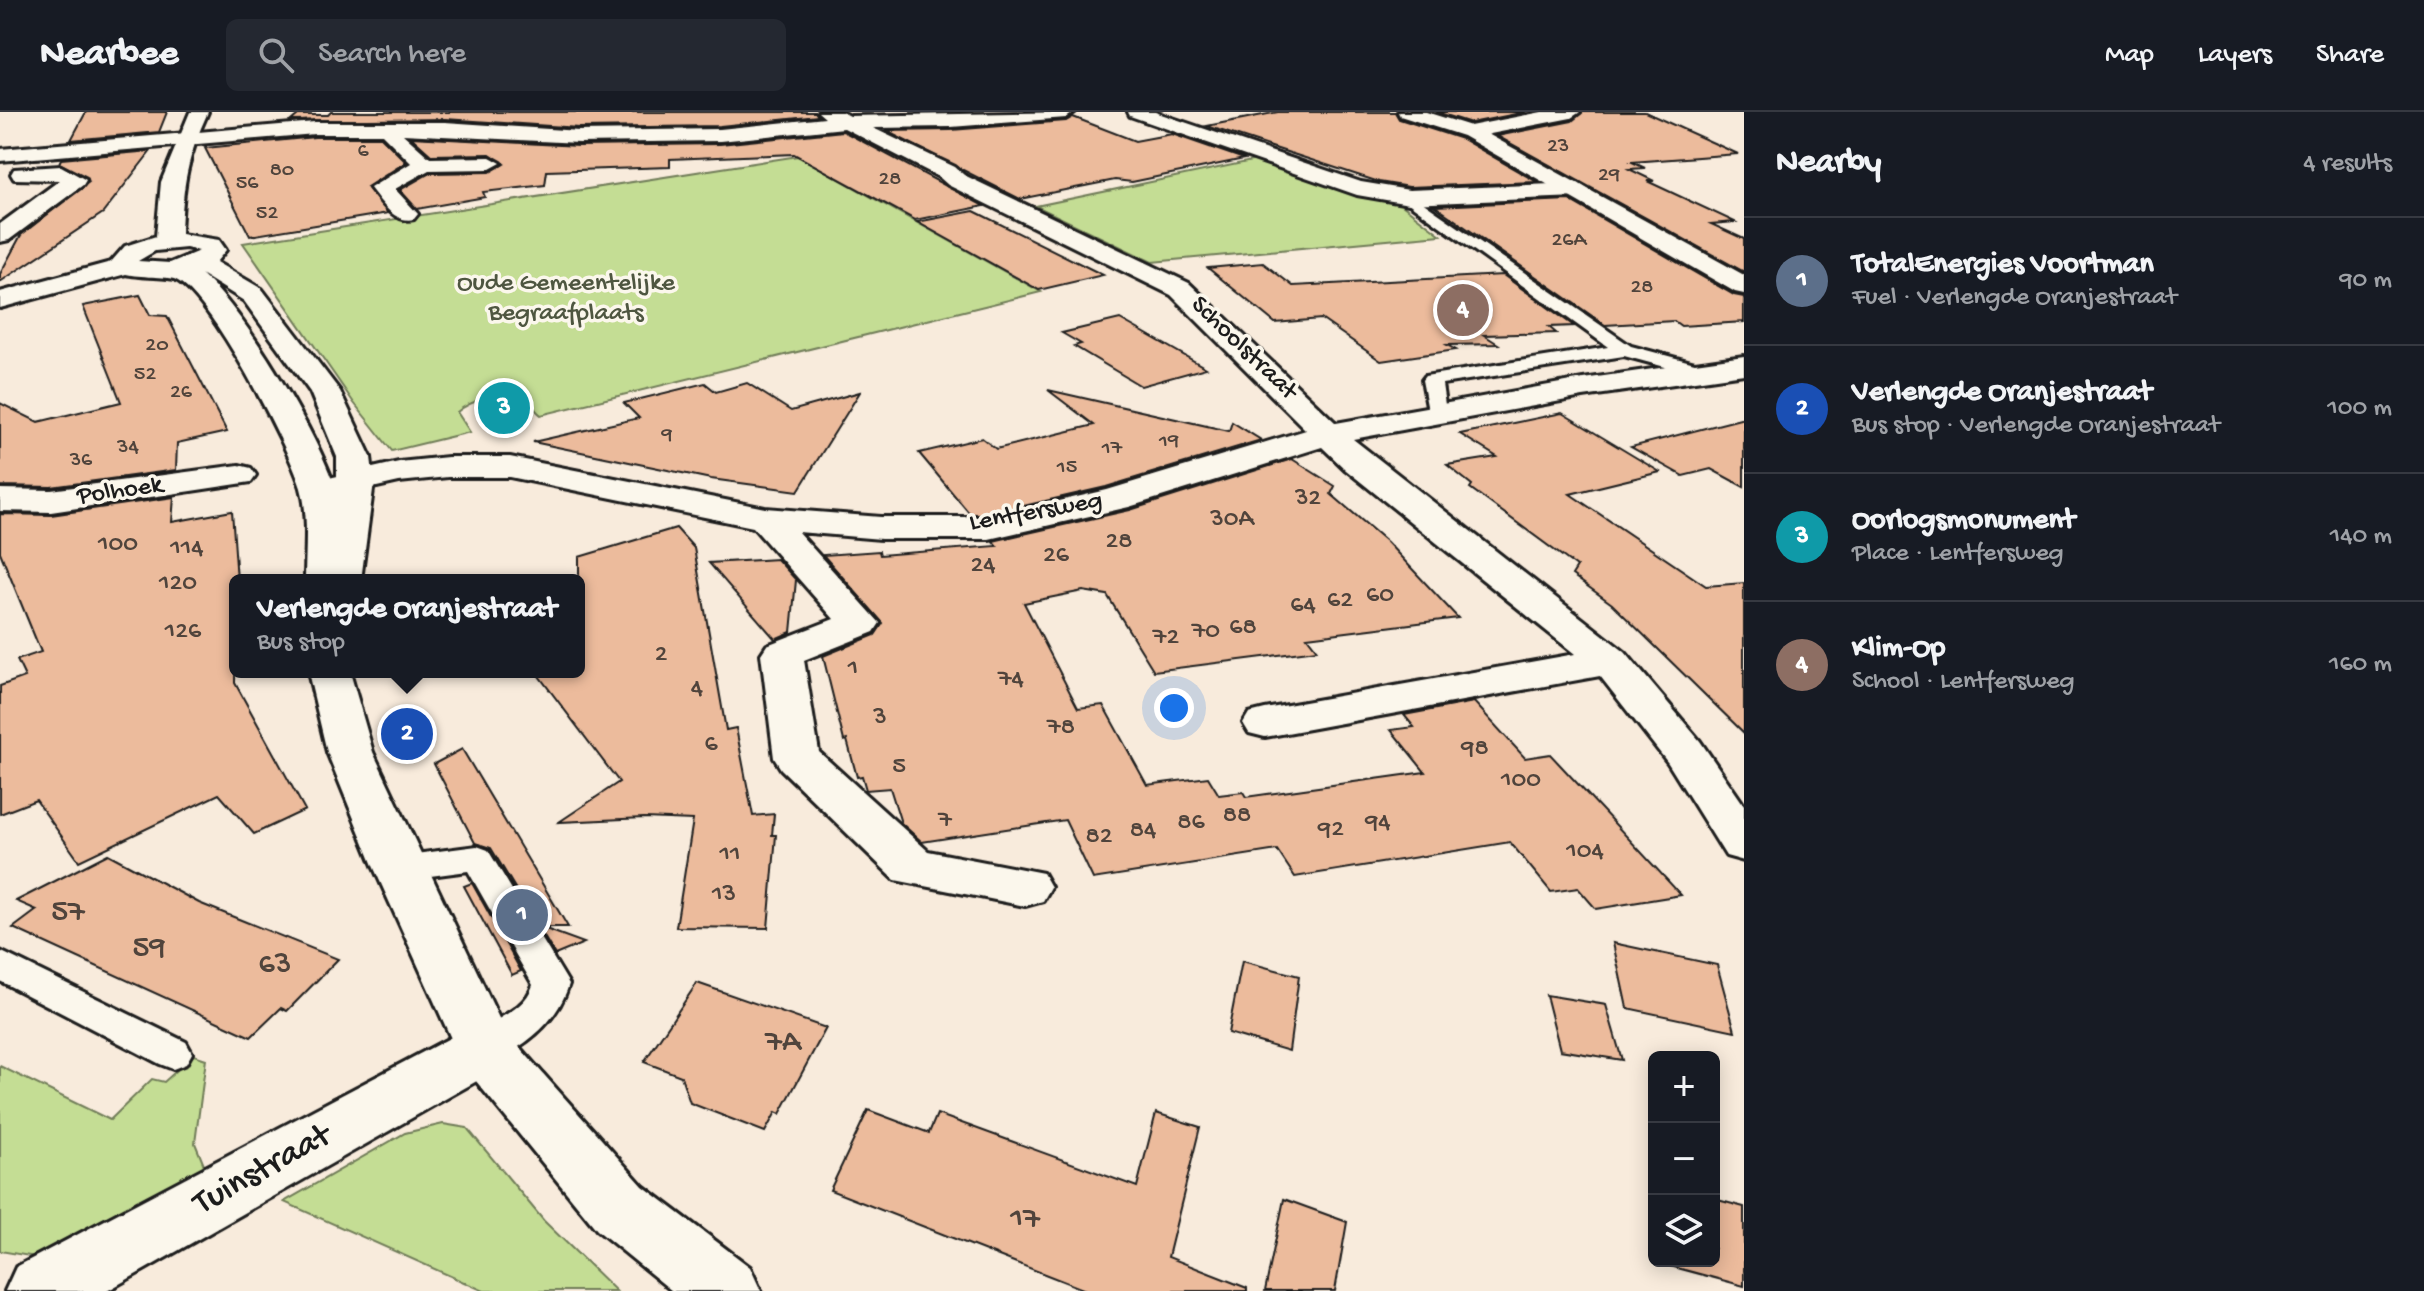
<!DOCTYPE html>
<meta charset="utf-8">
<style>
:root{--surface:#171b24;--page:#242831;--text:#f1f3f6;--muted:#9ea1a6;--line:#363941;--accent:#7c3aed}
body{margin:0;font-family:"Gochi Hand",sans-serif;background:var(--page);color:var(--text)}
.controls{position:absolute;right:24px;bottom:24px;display:grid;overflow:hidden;border-radius:12px;box-shadow:0 4px 20px #0003}
.controls button{width:72px;height:72px;display:grid;place-items:center;padding:0;border:0;border-bottom:2px solid var(--line);background:var(--surface);color:var(--text);font:40px sans-serif}
.you{position:absolute;left:1174px;top:596px;width:28px;height:28px;margin:-20px;border:6px solid #fff;border-radius:50%;background:#1a73e8;box-shadow:0 0 0 12px #1a73e833}
.badge{display:grid;place-items:center;width:52px;height:52px;border-radius:50%;background:var(--accent);color:#fff;font-size:26px;font-weight:700}
.pin{position:absolute;translate:-50% -50%;border:4px solid #fff;box-shadow:0 2px 8px #0006}
.popup{position:absolute;left:229px;top:462px;width:356px;height:104px;box-sizing:border-box;display:grid;place-content:center;border-radius:12px;background:var(--surface);filter:drop-shadow(0 2px 6px #0005);font-size:26px;white-space:nowrap;color:var(--muted)}
.popup b{font-size:30px;color:var(--text)}
.popup::after{content:'';position:absolute;left:50%;top:100%;margin-left:-16px;border:16px solid transparent;border-top-color:var(--surface)}
.list{margin:0;padding:0;list-style:none}
h2{display:flex;justify-content:space-between;align-items:center;height:104px;margin:0;padding:0 32px;font-size:34px}
h2 small{font-size:26px;font-weight:400;color:var(--muted)}
.list li{display:grid;grid-template-columns:52px 1fr auto;gap:24px;align-items:center;box-sizing:border-box;height:128px;padding:0 32px;border-top:2px solid var(--line)}
.list b{display:block;font-size:30px;white-space:nowrap}
.list p{margin:0;font-size:26px;white-space:nowrap;color:var(--muted)}
.list em{font-size:26px;font-style:normal;color:var(--muted)}
.icon{flex:none;width:44px;height:44px;fill:none;stroke:currentColor;stroke-width:2;stroke-linecap:round;stroke-linejoin:round}
.map{position:relative;flex:none;width:1744px;height:1179px;overflow:hidden}
header{display:flex;align-items:center;gap:48px;box-sizing:border-box;height:112px;padding:0 40px;background:var(--surface);border-bottom:2px solid var(--line)}
header strong{font-size:38px}
nav{display:flex;gap:44px;margin-inline-start:auto;font-size:28px}
.search{width:560px;height:72px;background:var(--page);display:flex;align-items:center;gap:20px;box-sizing:border-box;padding:0 28px;border-radius:12px;color:var(--muted);font-size:30px}
main{display:flex}
aside{flex:1;background:var(--surface)}
.map>svg:first-child{display:block}
.green{fill:#c4dd94;stroke:#707c58;stroke-width:2}
.building{fill:#ecbb9c;stroke:#1c1c1c;stroke-width:2}
.lines{fill:none;stroke-linecap:round;stroke-linejoin:round}
.lane-casing{stroke:#1c1c1c;stroke-width:6}
.street-casing{stroke:#1c1c1c;stroke-width:6}
.secondary-casing{stroke:#1c1c1c;stroke-width:6}
.lane{fill:#fbf7ec;fill-rule:evenodd}
.street{fill:#fbf7ec;fill-rule:evenodd}
.secondary{fill:#fbf7ec;fill-rule:evenodd}
.labels{text-anchor:middle;dominant-baseline:central;stroke-width:7;stroke-linejoin:round;paint-order:stroke}
.far-number-label{font-size:22px;fill:#50443c}
.far-park-label{font-size:26px;fill:#4e5640;stroke:#fbf7ec}
.far-street-label{font-size:26px;fill:#1c1c1c;stroke:#fbf7ec}
.number-label{font-size:26px;fill:#50443c}
.near-number-label{font-size:32px;fill:#50443c}
.near-street-label{font-size:36px;fill:#1c1c1c;stroke:#fbf7ec}
</style>
<header>
<strong>Nearbee</strong>
<div class="search"><svg class="icon" aria-label="search" viewBox="0 0 24 24"><circle cx="10" cy="10" r="6"/><path d="M15 15l6 6"/></svg>Search here</div>
<nav><a>Map</a><a>Layers</a><a>Share</a></nav>
</header>
<main>
<div class="map">
<svg width="1744" height="1179" viewBox="0 0 1744 1179">
<rect width="100%" height="100%" fill="#f8ebdc"/>
<filter id="ink" filterUnits="userSpaceOnUse"><feTurbulence type="fractalNoise" baseFrequency=".0125" numOctaves="2"/><feDisplacementMap in="SourceGraphic" scale="16" xChannelSelector="R" yChannelSelector="G"/><feConvolveMatrix kernelMatrix="1 2 1 2 8 2 1 2 1" color-interpolation-filters="sRGB"/></filter>
<g filter="url(#ink)">
<g class="green">
<path d="M798,44L1041,180L541,303C535,298 528,288 521,285C503,278 470,289 457,300L470,320L392,339L354,291L243,131Z"/>
<polygon points="1261,47 1369,86 1398,90 1441,123 1152,150 1036,94"/>
<polygon points="194,943 206,947 195,1031 208,1063 53,1148 0,1139 0,954 110,1008 152,967 164,970"/>
<polygon points="443,1012 467,1016 544,1109 616,1179 484,1179 284,1090 405,1021"/>
</g>
<g class="building">
<polygon points="86,0 167,0 159,20 71,28"/>
<polygon points="331,0 815,0 818,4 720,14 579,16 445,7 291,9 298,3 328,3"/>
<polygon points="1278,0 1395,0 1399,7 1462,27 1537,70 1409,75 1379,70 1207,14"/>
<polygon points="1436,0 1526,0 1471,11"/>
<polygon points="1583,0 1645,0 1738,42 1632,50 1645,56 1629,57 1654,69 1647,69 1735,110 1711,112 1744,127 1744,160 1497,24 1572,9"/>
<polygon points="1073,5 1135,29 1172,22 1244,47 1132,70 1115,68 1020,87 886,19 951,18 1066,9"/>
<polygon points="843,19 984,94 915,108 794,42 670,47 670,55 547,59 545,73 483,80 485,85 417,97 400,78 430,61 490,60 504,52 490,42 431,43 411,25 579,34 720,32"/>
<polygon points="315,25 381,25 406,50 367,75 388,101 250,124 205,36"/>
<polygon points="151,39 103,101 0,170 0,162 21,123 89,70 87,65 59,51 61,47"/>
<polygon points="1569,88 1734,183 1744,185 1744,210 1681,214 1674,209 1605,213 1435,94"/>
<polygon points="974,99 1103,163 1039,178 917,110"/>
<polygon points="1263,151 1293,174 1503,163 1574,214 1549,215 1556,221 1484,223 1498,232 1447,233 1456,238 1381,249 1321,207 1275,211 1208,156"/>
<polygon points="140,183 150,203 167,204 227,320 177,331 176,358 51,375 0,374 0,291 38,310 121,290 83,194"/>
<polygon points="1120,207 1206,256 1141,274 1074,234 1081,232 1062,221"/>
<polygon points="705,271 716,280 747,271 791,299 860,280 798,379 711,367 533,330 639,306 624,291"/>
<polygon points="1048,278 1229,319 1232,310 1261,328 1106,375 989,402 970,402 919,341 982,326 996,337 1094,313"/>
<polygon points="1562,301 1660,360 1570,382 1706,474 1744,471 1744,621 1612,492 1572,463 1577,455 1470,376 1472,373 1447,353 1497,345 1460,322"/>
<polygon points="1744,306 1744,375 1711,357 1683,364 1631,335"/>
<polygon points="1292,347 1335,374 1331,382 1387,430 1458,506 1307,525 1317,538 1154,559 1107,483 1083,479 1024,491 1078,596 1103,593 1147,673 1208,665 1219,683 1243,680 1246,685 1425,660 1391,618 1414,615 1404,603 1474,590 1525,646 1550,642 1681,783 1596,797 1578,776 1551,780 1510,730 1295,765 1277,738 1093,767 1065,708 922,730 901,711 890,676 866,678 862,664 857,665 847,628 844,629 823,544 875,523 883,511 823,443 879,439 880,443 997,434 993,429 1130,398"/>
<polygon points="174,385 172,410 232,399 237,468 235,571 305,698 254,722 219,682 79,749 36,688 0,702 0,574 25,565 17,548 41,540 0,440 0,402 51,403"/>
<polygon points="676,416 694,436 726,618 736,616 753,704 774,702 772,723 776,723 768,816 676,815 693,708 644,706 559,710 619,670 536,560 579,560 579,445"/>
<polygon points="777,447 796,468 791,520 775,527 709,451"/>
<polygon points="462,637 568,815 540,815 584,831 555,843 491,736 475,731 434,652"/>
<polygon points="108,742 199,791 338,847 287,899 281,896 251,925 13,816 37,798 16,789"/>
<polygon points="472,771 521,859 512,863 464,774"/>
<polygon points="1613,831 1717,853 1735,919 1627,896"/>
<polygon points="1242,849 1299,864 1289,939 1228,921"/>
<polygon points="697,871 826,916 780,1002 776,1000 765,1020 690,991 681,964 644,950"/>
<polygon points="1546,883 1606,893 1622,948 1560,938"/>
<polygon points="868,998 929,1021 937,1002 1137,1075 1156,1001 1200,1015 1168,1145 1247,1176 1247,1179 1088,1179 830,1078"/>
<polygon points="1284,1087 1347,1110 1335,1179 1265,1179"/>
<polygon points="1714,1087 1744,1095 1744,1174 1666,1153 1666,1149 1714,1149"/>
</g>
<g class="lines">
<g class="lane-casing">
<g id="lane">
<polygon points="1409,81 1631,234 1706,254 1709,258 1699,264 1624,244 1442,272 1446,300 1436,306 1429,304 1422,268 1425,264 1608,235 1404,88 1404,82"/>
<path d="M477,734L488,738L569,872C557,912 522,938 484,952L471,947L465,936C479,907 522,906 533,873L468,759L400,768L389,764L384,756L389,748L400,744Z"/>
<polygon points="0,839 186,930 192,941 186,952 173,957 160,952 0,869"/>
</g>
</g>
<g class="street-casing">
<g id="street">
<path d="M818,0H842L850,4L1075,0L1066,6L951,15L873,16L955,55L964,63L1189,171L1336,311L1583,267L1744,244V262L1583,285L1353,327L1625,540L1700,629L1744,693V749L1726,744L1668,651L1600,564L1265,625L1249,621L1243,611L1249,601L1265,597L1575,542L1346,358L1322,335L1129,395L989,427H881L798,420L880,511L874,520L804,548L819,640L928,739L1043,761L1051,775L1043,789L1025,794L895,768L781,657L774,646L761,542L767,533L834,507L753,415L510,365H448L399,370L319,388L307,385L302,378L307,371L399,350L448,345H510L765,396L881,405H989L1107,378L1306,318L1171,183L948,73L939,65L844,16L720,29L579,31L403,22L430,46L490,45L501,51L490,57L429,58L395,77L418,102L414,107C395,112 381,90 370,76L411,51L382,22H315L0,49V37L315,10H445L579,19L720,17L825,6Z"/>
<polygon points="1128,0 1155,0 1361,70 1409,78 1578,71 1589,78 1578,85 1409,92 1357,83 1130,4"/>
<polygon points="1542,0 1580,0 1571,6 1470,26 1460,20 1470,14"/>
<polygon points="61,54 86,68 83,73 9,128 0,130 0,112 60,68 14,67 11,62 14,57"/>
<polygon points="239,353 251,356 256,363 251,370 51,400 0,399 0,377 51,378"/>
<polygon points="484,911 505,919 513,936 505,953 107,1179 5,1179 16,1155 463,919"/>
</g>
</g>
<g class="secondary-casing">
<g id="secondary">
<path d="M190,0H208C187,46 183,71 181,122L219,128L226,138L216,150L262,177L340,279L371,345L374,370L361,468H305C305,438 309,405 301,376C289,336 210,181 174,167C168,165 138,165 126,162L0,196V180L111,150L125,134L156,124L161,70ZM186,136L199,139L170,151L138,149L155,139ZM201,162L244,189L310,280L337,345V383C324,331 242,194 201,162Z"/>
<polygon points="1398,0 1426,0 1477,16 1744,163 1744,182 1735,180 1463,24 1400,4"/>
<polygon points="308,560 350,560 373,640 505,919 643,1074 750,1155 761,1179 672,1179 597,1118 463,953 374,756 327,640"/>
</g>
</g>
<use href="#lane" class="lane"/>
<use href="#street" class="street"/>
<use href="#secondary" class="secondary"/>
</g>
</g>
<g class="labels">
<g class="far-number-label">
<text x="1558" y="35">23</text>
<text x="363" y="40">6</text>
<text x="282" y="59">80</text>
<text x="1609" y="64">29</text>
<text x="890" y="68">28</text>
<text x="247" y="72">56</text>
<text x="267" y="102">52</text>
<text x="1569" y="129">26A</text>
<text x="1642" y="176">28</text>
<text x="157" y="234">20</text>
<text x="145" y="263">52</text>
<text x="181" y="281">26</text>
<text x="667" y="324">9</text>
<text x="1169" y="330">19</text>
<text x="128" y="336">34</text>
<text x="1112" y="337">17</text>
<text x="81" y="349">36</text>
<text x="1067" y="356">15</text>
</g>
<g class="far-park-label">
<text x="566" y="172">Oude Gemeentelijke<tspan x="566" dy="30">Begraafplaats</tspan></text>
</g>
<g class="far-street-label">
<text transform="translate(1243 237) rotate(44)">Schoolstraat</text>
<text transform="translate(120 380) rotate(-8)">Polhoek</text>
<text transform="translate(1036 401) rotate(-10)">Lentfersweg</text>
</g>
<g class="number-label">
<text x="1308" y="387">32</text>
<text x="1232" y="408">30A</text>
<text x="1119" y="430">28</text>
<text x="118" y="433">100</text>
<text x="187" y="437">114</text>
<text x="1056" y="444">26</text>
<text x="983" y="454">24</text>
<text x="178" y="472">120</text>
<text x="1380" y="484">60</text>
<text x="1340" y="489">62</text>
<text x="1303" y="494">64</text>
<text x="1243" y="516">68</text>
<text x="183" y="520">126</text>
<text x="1206" y="520">70</text>
<text x="1166" y="526">72</text>
<text x="661" y="543">2</text>
<text x="853" y="557">1</text>
<text x="1011" y="568">74</text>
<text x="697" y="577">4</text>
<text x="880" y="606">3</text>
<text x="1061" y="616">78</text>
<text x="711" y="633">6</text>
<text x="1475" y="637">98</text>
<text x="899" y="655">5</text>
<text x="1521" y="669">100</text>
<text x="1237" y="704">88</text>
<text x="945" y="709">7</text>
<text x="1191" y="711">86</text>
<text x="1378" y="711">94</text>
<text x="1331" y="718">92</text>
<text x="1143" y="719">84</text>
<text x="1099" y="725">82</text>
<text x="1585" y="740">104</text>
<text x="730" y="743">11</text>
<text x="724" y="783">13</text>
</g>
<g class="near-number-label">
<text x="68" y="801">57</text>
<text x="149" y="837">59</text>
<text x="275" y="853">63</text>
<text x="783" y="931">7A</text>
<text x="1025" y="1108">17</text>
</g>
<g class="near-street-label">
<text transform="translate(263 1059) rotate(-29)">Tuinstraat</text>
</g>
</g>
</svg>
<div class="controls">
<button>+</button>
<button>−</button>
<button><svg class="icon" aria-label="layers" viewBox="0 0 24 24"><path d="M12 4l9 5-9 5-9-5zM3 14l9 5 9-5"/></svg></button>
</div>
<div class="you"></div>
<div class="pin badge" style="left:522px;top:803px;background:#5c6f8a">1</div>
<div class="pin badge" style="left:407px;top:622px;background:#1a4fb4">2</div>
<div class="popup"><b>Verlengde Oranjestraat</b>Bus stop</div>
<div class="pin badge" style="left:504px;top:296px;background:#0f9aa8">3</div>
<div class="pin badge" style="left:1463px;top:198px;background:#8d6e63">4</div>
</div>
<aside>
<h2>Nearby<small>4 results</small></h2>
<ul class="list">
<li><span class="badge" style="background:#5c6f8a">1</span><div><b>TotalEnergies Voortman</b><p>Fuel · Verlengde Oranjestraat</p></div><em>90 m</em></li>
<li><span class="badge" style="background:#1a4fb4">2</span><div><b>Verlengde Oranjestraat</b><p>Bus stop · Verlengde Oranjestraat</p></div><em>100 m</em></li>
<li><span class="badge" style="background:#0f9aa8">3</span><div><b>Oorlogsmonument</b><p>Place · Lentfersweg</p></div><em>140 m</em></li>
<li><span class="badge" style="background:#8d6e63">4</span><div><b>Klim-Op</b><p>School · Lentfersweg</p></div><em>160 m</em></li>
</ul>
</aside>
</main>
